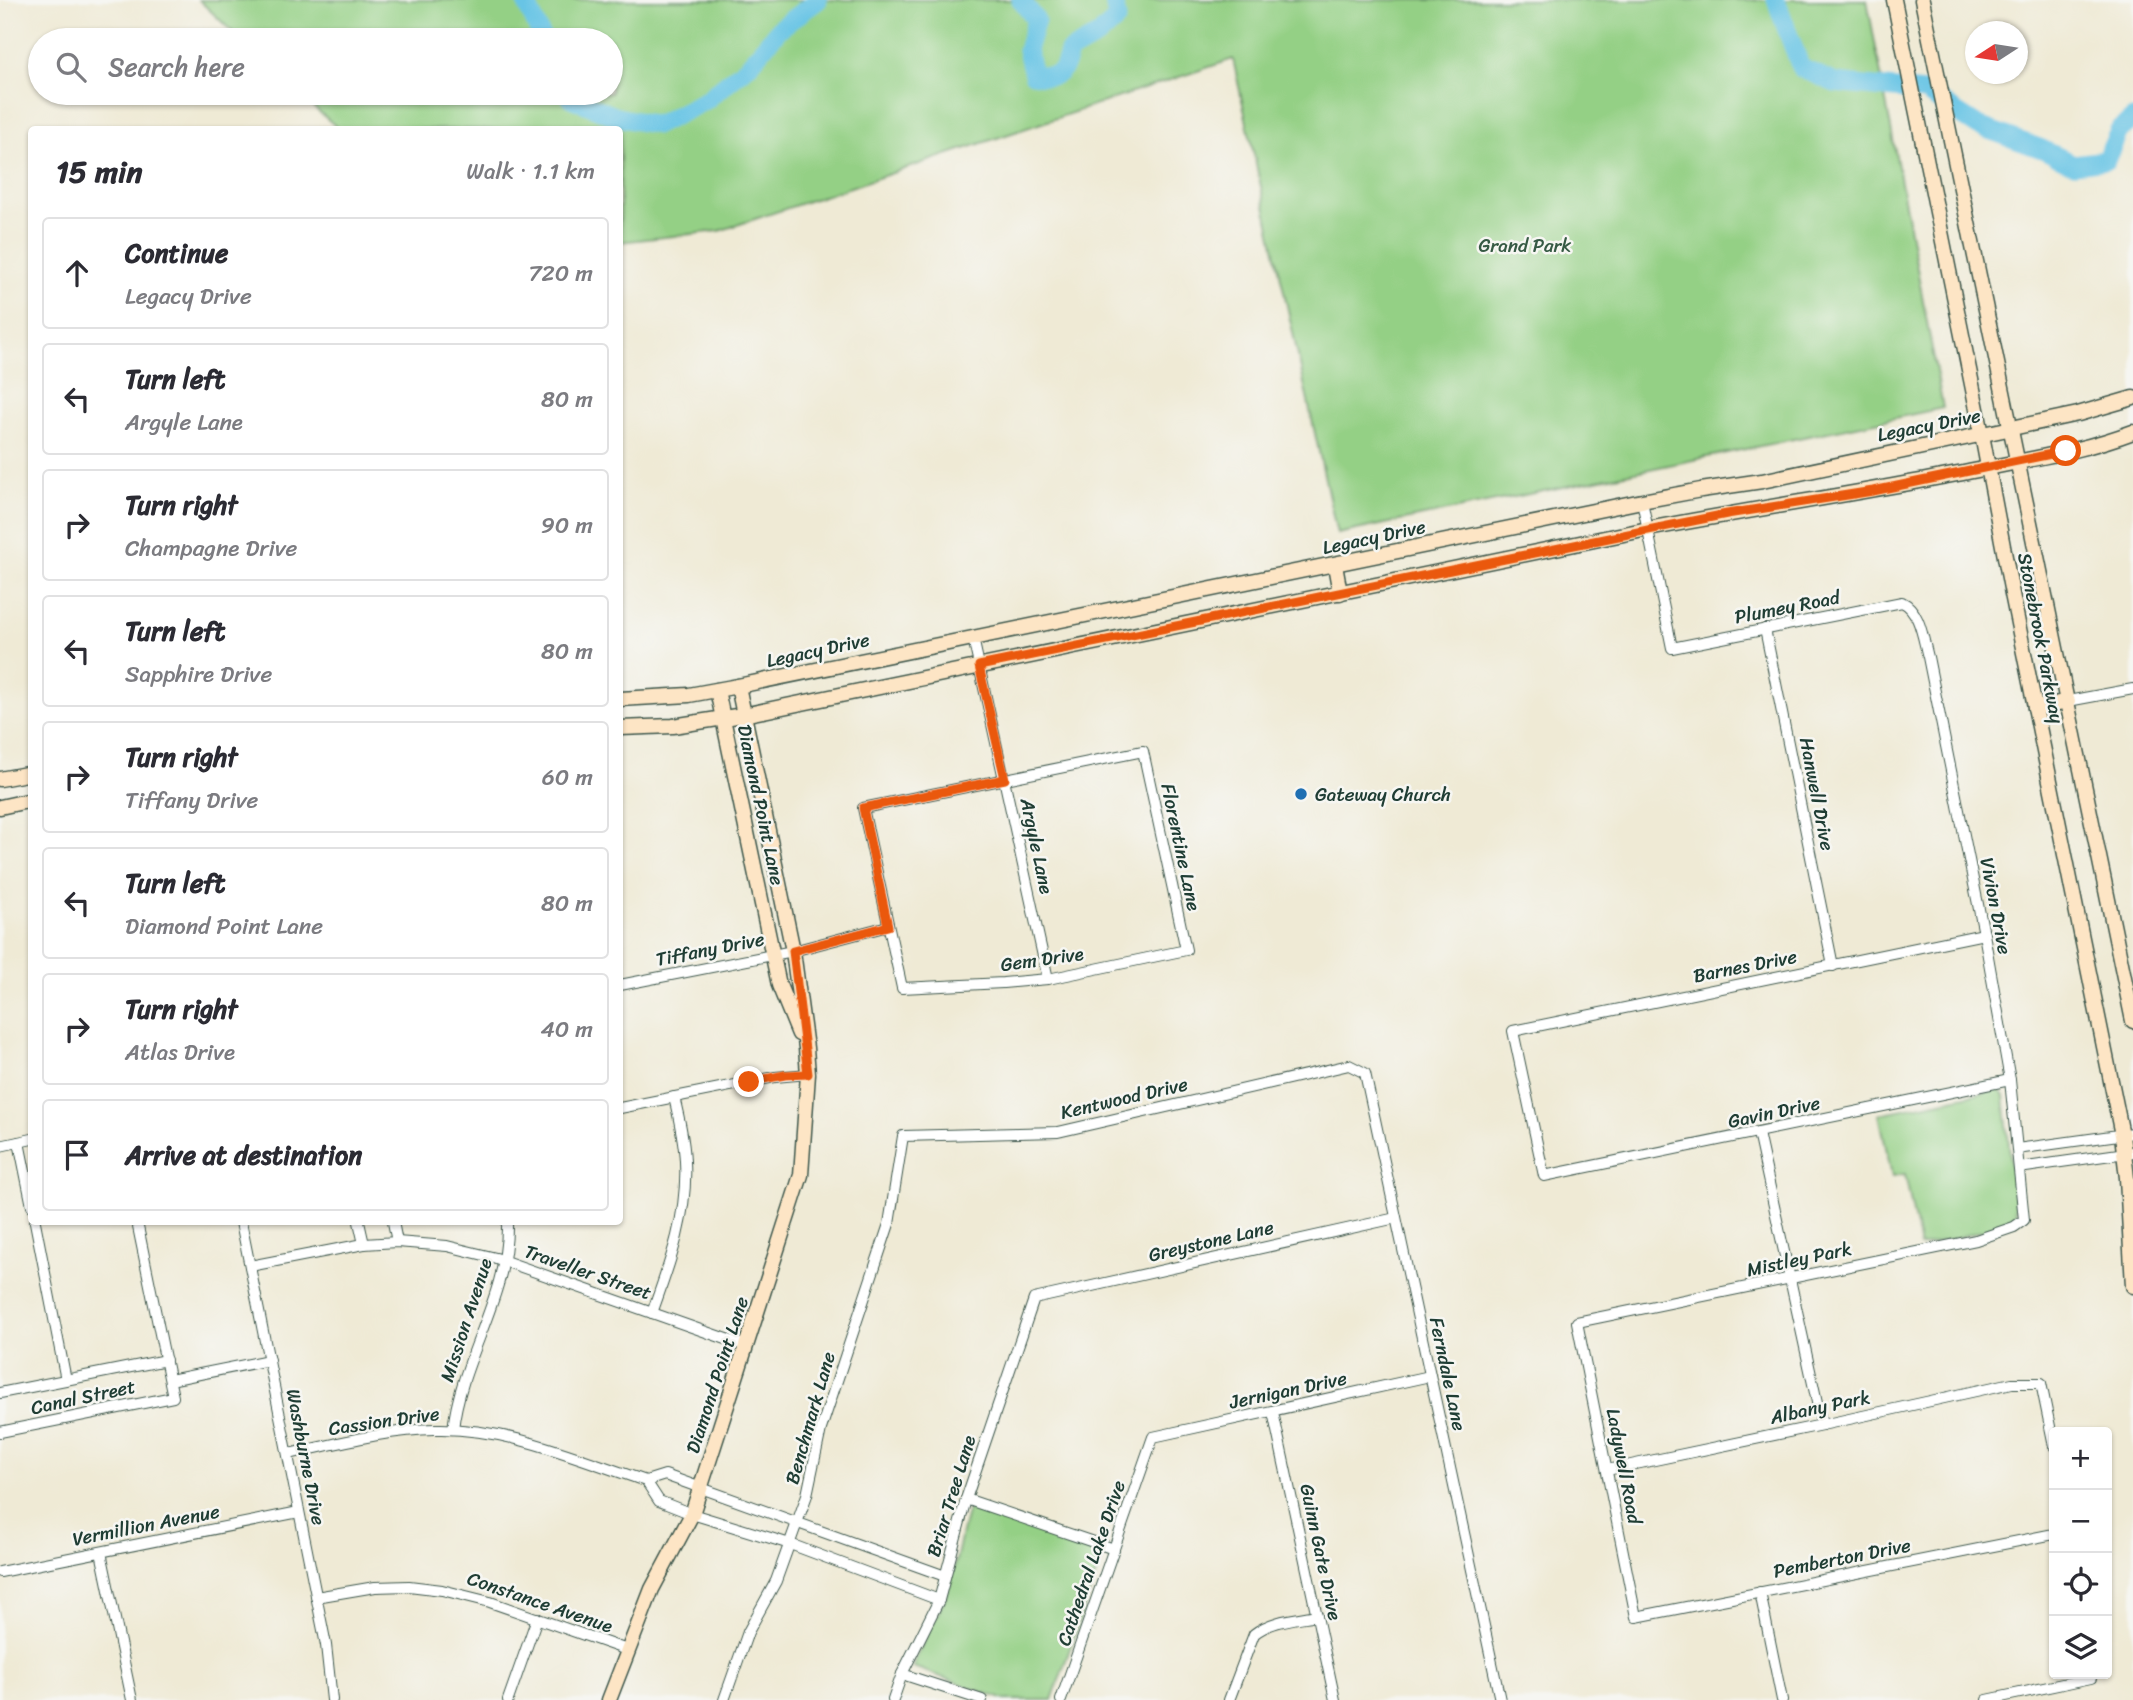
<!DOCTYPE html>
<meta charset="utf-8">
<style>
:root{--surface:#fff;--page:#f2f2f3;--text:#2b2b33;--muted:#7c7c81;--line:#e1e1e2}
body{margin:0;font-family:Sriracha,sans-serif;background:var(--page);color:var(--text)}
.controls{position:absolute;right:21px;bottom:21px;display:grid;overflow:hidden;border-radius:7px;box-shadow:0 2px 5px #0004}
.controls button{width:63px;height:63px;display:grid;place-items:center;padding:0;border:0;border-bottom:2px solid var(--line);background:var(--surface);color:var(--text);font:35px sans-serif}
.compass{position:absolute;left:1965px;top:21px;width:63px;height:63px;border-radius:50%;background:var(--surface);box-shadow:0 2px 5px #0004;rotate:258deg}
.stop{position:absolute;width:21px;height:21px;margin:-16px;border:5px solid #ea580c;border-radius:50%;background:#fff}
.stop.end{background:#ea580c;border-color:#fff;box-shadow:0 2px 7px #0008}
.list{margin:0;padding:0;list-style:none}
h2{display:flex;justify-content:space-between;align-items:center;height:91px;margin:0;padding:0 28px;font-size:30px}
h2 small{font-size:23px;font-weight:400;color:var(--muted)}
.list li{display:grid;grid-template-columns:46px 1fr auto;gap:21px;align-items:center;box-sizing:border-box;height:112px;margin:0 14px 14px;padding:0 14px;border:2px solid var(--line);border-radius:7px}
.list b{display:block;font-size:26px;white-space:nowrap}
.list p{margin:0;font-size:23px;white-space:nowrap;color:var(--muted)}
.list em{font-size:23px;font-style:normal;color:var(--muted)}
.icon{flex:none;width:38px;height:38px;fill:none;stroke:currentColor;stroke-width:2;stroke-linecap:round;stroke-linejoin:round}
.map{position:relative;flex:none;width:2133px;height:1700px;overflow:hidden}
.search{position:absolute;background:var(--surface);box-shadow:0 2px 5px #0004;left:28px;top:28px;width:595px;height:77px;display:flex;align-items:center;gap:18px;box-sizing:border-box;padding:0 24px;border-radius:38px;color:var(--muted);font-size:26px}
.panel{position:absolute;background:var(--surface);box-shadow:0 2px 5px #0004;left:28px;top:126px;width:595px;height:1099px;border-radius:7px}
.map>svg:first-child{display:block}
.green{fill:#94d085;stroke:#5a865c;stroke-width:2}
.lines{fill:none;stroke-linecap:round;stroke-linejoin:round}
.river{stroke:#67c4e5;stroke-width:19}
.street-casing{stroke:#3e574c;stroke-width:12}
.secondary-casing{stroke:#3e574c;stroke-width:17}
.street{stroke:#fff;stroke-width:10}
.secondary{stroke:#fde5c5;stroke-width:14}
.route{stroke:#ea580c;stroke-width:9}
.poi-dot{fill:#1f6fb2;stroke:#f6f6f2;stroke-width:2.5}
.labels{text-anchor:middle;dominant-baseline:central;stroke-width:5;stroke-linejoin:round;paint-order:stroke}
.park-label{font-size:19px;fill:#365a44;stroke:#f6f6f2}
.street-label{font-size:19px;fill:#1f3d34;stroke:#f6f6f2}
.poi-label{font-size:19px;fill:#1f3d34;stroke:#f6f6f2;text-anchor:start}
</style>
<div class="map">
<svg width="2133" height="1700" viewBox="0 0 2133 1700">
<rect width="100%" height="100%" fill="#f6f6f2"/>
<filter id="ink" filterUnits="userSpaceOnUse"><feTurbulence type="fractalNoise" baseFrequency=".0143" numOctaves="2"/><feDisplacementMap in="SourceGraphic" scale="14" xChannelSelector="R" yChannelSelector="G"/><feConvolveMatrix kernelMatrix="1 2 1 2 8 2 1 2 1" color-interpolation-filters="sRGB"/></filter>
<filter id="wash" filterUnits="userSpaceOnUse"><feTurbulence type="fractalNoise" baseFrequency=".00686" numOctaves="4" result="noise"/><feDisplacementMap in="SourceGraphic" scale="28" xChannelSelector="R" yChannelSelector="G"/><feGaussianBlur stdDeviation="1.57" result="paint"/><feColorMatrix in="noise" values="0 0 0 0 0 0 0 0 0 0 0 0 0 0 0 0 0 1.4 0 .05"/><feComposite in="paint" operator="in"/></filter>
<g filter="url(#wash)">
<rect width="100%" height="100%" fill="#efead5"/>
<g class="green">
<polygon points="199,0 1867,0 1943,408 1337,534 1233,59 719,231 620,242 620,130 339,129 297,93 611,93 611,40 241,40"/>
<polygon points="1999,1089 2004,1096 2016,1216 2002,1226 1920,1247 1905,1174 1892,1176 1879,1114"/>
<path d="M969,1506L1103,1554L1052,1700H1005L913,1667C923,1639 940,1615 949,1587C958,1560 960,1533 969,1506Z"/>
</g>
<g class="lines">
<g class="river">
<polyline points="525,0 543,40"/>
<path d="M1021,0L1036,20L1027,50L1033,74C1057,80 1064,74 1069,52L1099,35L1117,19L1114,0"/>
<polyline points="1776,0 1801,68 1835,83 1925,92 1978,126 2042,149 2074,164 2106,160 2119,131 2133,119"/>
<polyline points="569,93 571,98 617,117 657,125 706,100 749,65 780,28 818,0"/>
</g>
</g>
</g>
<g filter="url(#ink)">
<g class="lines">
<g class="street-casing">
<g id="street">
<path d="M1642,501L1672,648L1902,602C1920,610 1923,639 1928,657L1984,934L2010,1080L2024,1220L2014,1227L1976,1240L1577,1322L1636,1617L2054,1534"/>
<polyline points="1765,629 1833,966"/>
<polyline points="973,638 1048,979"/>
<polyline points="2068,701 2133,689"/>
<polygon points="1143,751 1186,950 1048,979 1003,983 902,988 863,808"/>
<polyline points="1984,934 1513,1031 1544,1176 2010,1080"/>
<polyline points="620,985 793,951 888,926"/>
<polyline points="620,1108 775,1077 808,1074"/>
<polyline points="1758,1133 1822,1425"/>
<polyline points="19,1142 32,1206"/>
<polyline points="0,1146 32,1139"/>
<polyline points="2017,1149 2133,1133"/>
<polyline points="2019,1168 2133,1152"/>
<polyline points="35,1222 66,1380"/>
<polyline points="241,1222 326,1645 332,1700"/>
<polyline points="359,1222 364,1244"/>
<polyline points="393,1222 397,1242"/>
<polyline points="250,1266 364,1244 397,1242 447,1246 496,1258 746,1346"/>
<path d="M652,1313C670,1263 688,1215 685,1161C684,1139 679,1118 674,1097"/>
<polyline points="170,1380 269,1360"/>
<polyline points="0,1393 166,1360"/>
<polyline points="1273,1412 1335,1700"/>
<path d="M453,1429C461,1357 509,1296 507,1222"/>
<polyline points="0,1432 173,1397 137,1222"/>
<path d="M288,1454C336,1444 386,1430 435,1429C508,1427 578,1459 646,1481L665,1475L945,1576"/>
<polyline points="1607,1470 1822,1425 2012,1383 2041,1383 2054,1446"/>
<polyline points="646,1481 659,1501 692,1514 790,1544 939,1600"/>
<polyline points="966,1499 1114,1549"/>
<polyline points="101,1552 132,1700"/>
<polyline points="0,1572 299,1512"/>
<polyline points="1760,1592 1782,1700"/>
<polyline points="316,1597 375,1587 409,1586 442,1590 490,1602 627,1650"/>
<polyline points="902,1674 982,1700"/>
<polyline points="508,1700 537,1618"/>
<polyline points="724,1700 748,1632 776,1581 807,1495 821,1429 889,1224 903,1136 1058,1132 1349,1065 1365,1073 1500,1700"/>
<polyline points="893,1700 902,1674 939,1600 966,1499 1034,1299 1396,1218"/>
<polyline points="1061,1700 1153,1437 1430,1376"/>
<path d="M1229,1700L1254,1634C1271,1620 1296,1619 1317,1615"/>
<polyline points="1987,1700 2091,1678 2091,1674"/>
</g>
</g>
<g class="secondary-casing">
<g id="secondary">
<polyline points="1894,0 1979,419 2012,594 2122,1135 2127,1178 2133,1286"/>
<polyline points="1922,0 2133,1021"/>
<polyline points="1335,565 1340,593"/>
<polyline points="717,690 779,985 799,1034"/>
<polyline points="620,699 689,695 738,686 1642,501 1701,490 1762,481 2078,414 2133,398"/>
<polyline points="2035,708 2068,701"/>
<path d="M620,728L673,726L743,715L1648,529C1758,508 1868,492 1978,470C2030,459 2083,451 2133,432"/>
<polyline points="0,779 32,773"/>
<polyline points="0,807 32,800"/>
<polyline points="609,1700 652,1589 692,1514 801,1175 808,1074 806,1048 793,951 738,686"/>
</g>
</g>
<use href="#street" class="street"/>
<use href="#secondary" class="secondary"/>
</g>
</g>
<g class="lines" filter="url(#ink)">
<polyline class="route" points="749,1082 785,1075 808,1074 793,951 888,926 863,808 1005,779 979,666 1648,530 1727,514 1873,491 2066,451"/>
</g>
<circle class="poi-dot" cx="1301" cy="794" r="7"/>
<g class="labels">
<g class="park-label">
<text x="1525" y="245">Grand Park</text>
</g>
<g class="street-label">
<text transform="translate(1929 425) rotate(-11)">Legacy Drive</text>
<text transform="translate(1374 537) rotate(-12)">Legacy Drive</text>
<text transform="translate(1787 607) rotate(-11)">Plumey Road</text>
<text transform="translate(2041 638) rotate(79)">Stonebrook Parkway</text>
<text transform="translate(818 650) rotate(-12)">Legacy Drive</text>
<text transform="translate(1817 794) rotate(79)">Hanwell Drive</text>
<text transform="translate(761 805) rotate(78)">Diamond Point Lane</text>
<text transform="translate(1037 846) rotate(78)">Argyle Lane</text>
<text transform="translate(1181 847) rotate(78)">Florentine Lane</text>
<text transform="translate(1996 906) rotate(79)">Vivion Drive</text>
<text transform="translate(710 949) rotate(-11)">Tiffany Drive</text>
<text transform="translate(1042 959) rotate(-8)">Gem Drive</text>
<text transform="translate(1745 966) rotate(-11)">Barnes Drive</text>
<text transform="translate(1124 1098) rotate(-13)">Kentwood Drive</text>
<text transform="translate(1774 1112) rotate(-12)">Gavin Drive</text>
<text transform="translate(1211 1241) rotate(-13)">Greystone Lane</text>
<text transform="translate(1799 1259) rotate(-12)">Mistley Park</text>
<text transform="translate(588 1272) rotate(19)">Traveller Street</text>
<text transform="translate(466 1320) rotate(-72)">Mission Avenue</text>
<text transform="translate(1448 1374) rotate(78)">Ferndale Lane</text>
<text transform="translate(717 1375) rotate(-72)">Diamond Point Lane</text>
<text transform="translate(1288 1390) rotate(-12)">Jernigan Drive</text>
<text transform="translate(83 1397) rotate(-12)">Canal Street</text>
<text transform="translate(1820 1407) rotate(-12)">Albany Park</text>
<text transform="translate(810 1418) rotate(-74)">Benchmark Lane</text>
<text transform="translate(384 1421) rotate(-8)">Cassion Drive</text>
<text transform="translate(306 1457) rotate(79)">Washburne Drive</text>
<text transform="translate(1624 1466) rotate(79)">Ladywell Road</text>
<text transform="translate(951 1496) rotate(-73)">Briar Tree Lane</text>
<text transform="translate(146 1525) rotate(-11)">Vermillion Avenue</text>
<text transform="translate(1321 1552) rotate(78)">Guinn Gate Drive</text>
<text transform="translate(1842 1558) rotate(-11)">Pemberton Drive</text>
<text transform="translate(1091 1563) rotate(-71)">Cathedral Lake Drive</text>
<text transform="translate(540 1602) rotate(19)">Constance Avenue</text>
</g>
<g class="poi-label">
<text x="1315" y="794">Gateway Church</text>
</g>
</g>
</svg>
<div class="controls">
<button>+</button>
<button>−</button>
<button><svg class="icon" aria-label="locate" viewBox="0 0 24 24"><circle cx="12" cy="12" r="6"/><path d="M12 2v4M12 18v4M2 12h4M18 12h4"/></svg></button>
<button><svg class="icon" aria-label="layers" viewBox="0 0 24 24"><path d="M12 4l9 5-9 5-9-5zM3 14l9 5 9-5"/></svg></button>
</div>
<svg class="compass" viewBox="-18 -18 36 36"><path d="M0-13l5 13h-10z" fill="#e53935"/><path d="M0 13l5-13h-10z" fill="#7c7c81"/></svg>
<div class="stop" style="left:2066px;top:451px"></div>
<div class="stop end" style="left:749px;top:1082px"></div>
<div class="search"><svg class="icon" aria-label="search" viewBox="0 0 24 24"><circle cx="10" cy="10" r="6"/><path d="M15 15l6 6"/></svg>Search here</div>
<section class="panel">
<h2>15 min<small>Walk · 1.1 km</small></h2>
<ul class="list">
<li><svg class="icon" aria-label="ahead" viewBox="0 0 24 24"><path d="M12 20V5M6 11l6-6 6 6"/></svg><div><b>Continue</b><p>Legacy Drive</p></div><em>720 m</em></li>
<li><svg class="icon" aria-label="left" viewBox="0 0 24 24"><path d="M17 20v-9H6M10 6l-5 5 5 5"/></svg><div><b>Turn left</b><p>Argyle Lane</p></div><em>80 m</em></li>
<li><svg class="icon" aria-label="right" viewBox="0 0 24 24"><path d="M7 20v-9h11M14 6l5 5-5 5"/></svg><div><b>Turn right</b><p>Champagne Drive</p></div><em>90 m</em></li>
<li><svg class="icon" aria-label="left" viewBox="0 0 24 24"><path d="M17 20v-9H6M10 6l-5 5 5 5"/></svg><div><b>Turn left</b><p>Sapphire Drive</p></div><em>80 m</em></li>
<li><svg class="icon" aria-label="right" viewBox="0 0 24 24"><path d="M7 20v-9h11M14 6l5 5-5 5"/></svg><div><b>Turn right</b><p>Tiffany Drive</p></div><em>60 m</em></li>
<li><svg class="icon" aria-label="left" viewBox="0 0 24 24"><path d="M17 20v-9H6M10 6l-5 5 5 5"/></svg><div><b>Turn left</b><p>Diamond Point Lane</p></div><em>80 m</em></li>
<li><svg class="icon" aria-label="right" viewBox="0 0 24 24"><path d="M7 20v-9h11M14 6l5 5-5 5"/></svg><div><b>Turn right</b><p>Atlas Drive</p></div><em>40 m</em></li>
<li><svg class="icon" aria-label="arrive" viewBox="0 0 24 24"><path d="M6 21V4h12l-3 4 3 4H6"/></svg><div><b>Arrive at destination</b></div></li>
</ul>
</section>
</div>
